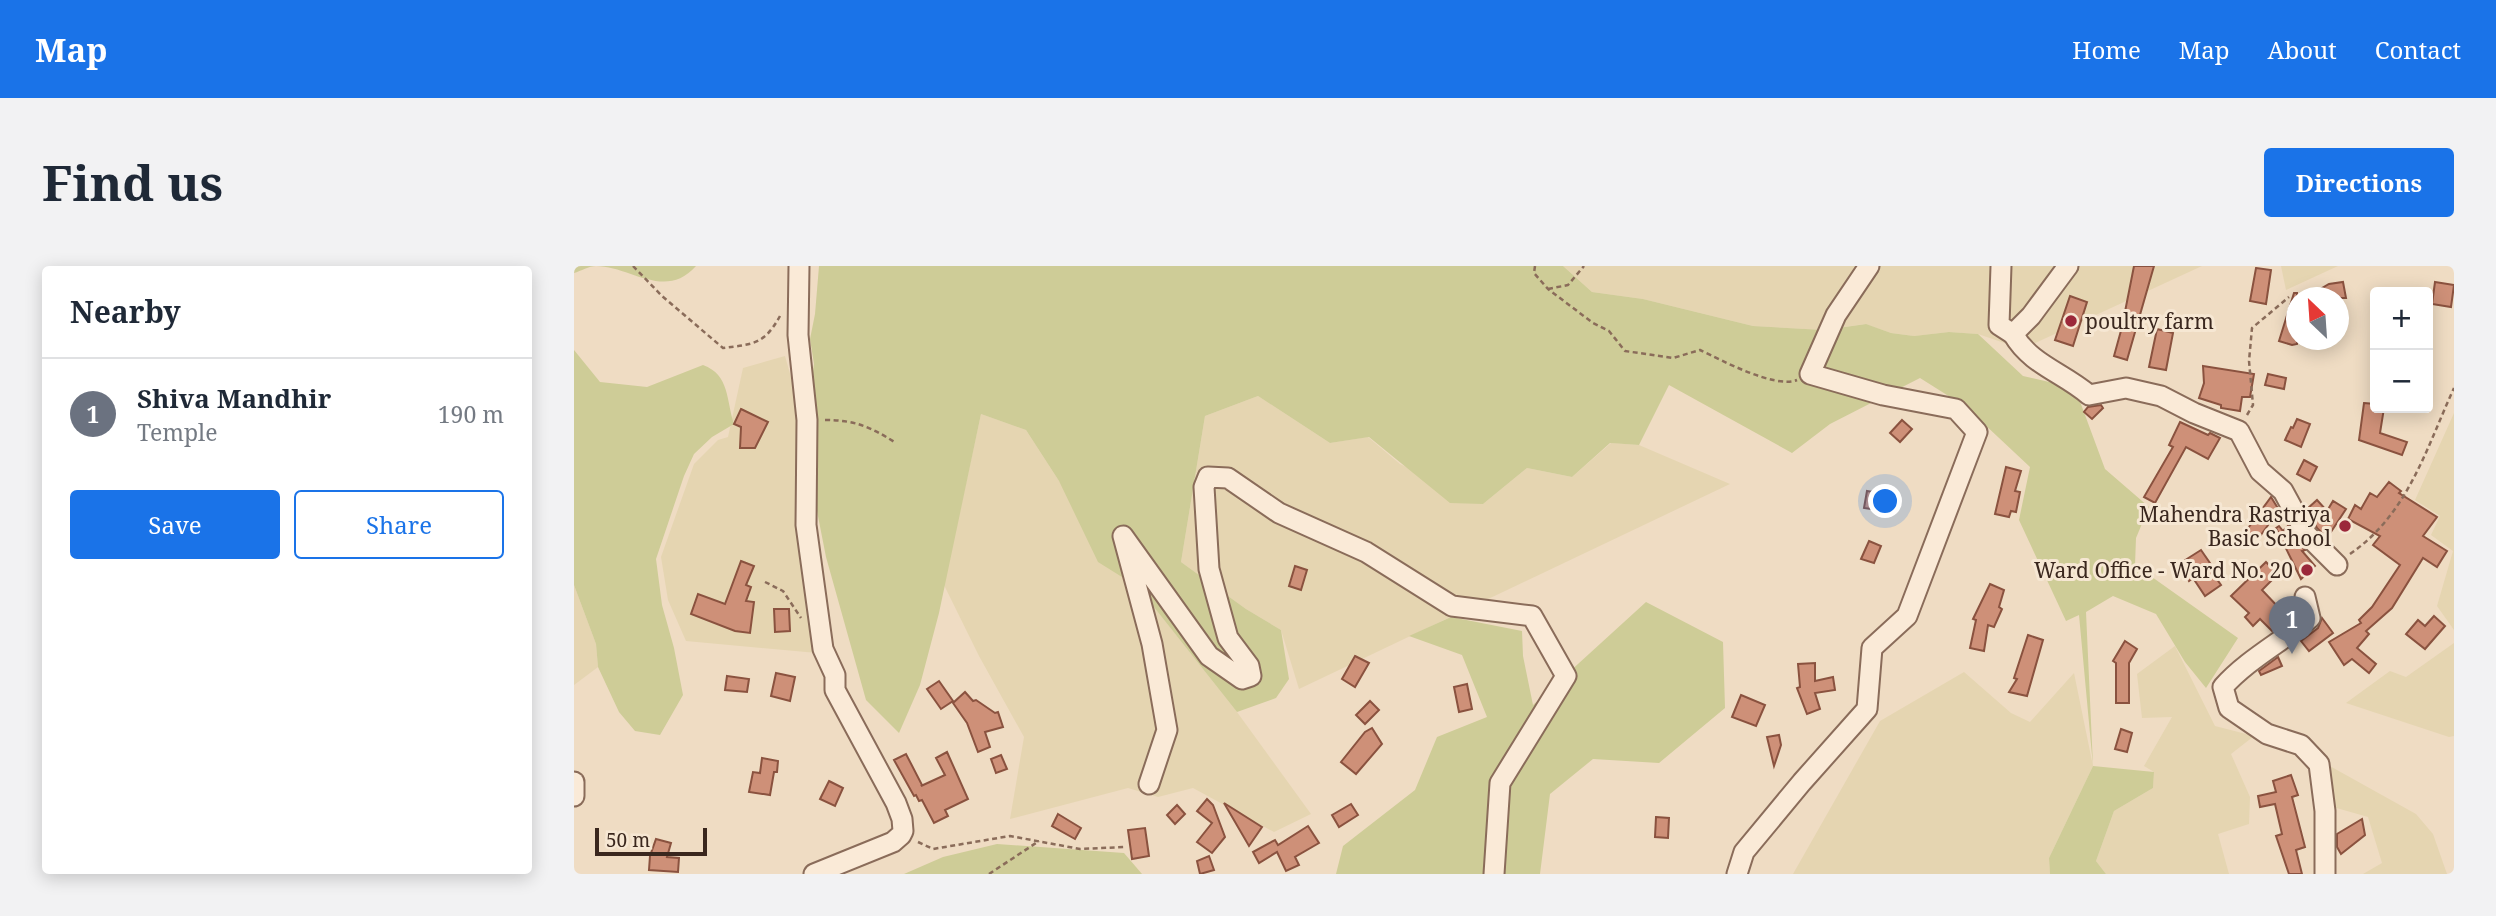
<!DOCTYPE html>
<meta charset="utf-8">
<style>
:root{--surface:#fff;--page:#f2f2f3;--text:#1f2937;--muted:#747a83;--line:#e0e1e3;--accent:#1a73e8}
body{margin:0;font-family:"Noto Serif",serif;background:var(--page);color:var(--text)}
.controls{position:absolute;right:21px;top:21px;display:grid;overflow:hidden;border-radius:7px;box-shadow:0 4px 18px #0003}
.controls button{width:63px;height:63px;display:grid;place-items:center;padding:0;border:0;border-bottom:2px solid var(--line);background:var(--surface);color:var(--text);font:35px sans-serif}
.compass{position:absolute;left:1712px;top:21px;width:63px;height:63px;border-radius:50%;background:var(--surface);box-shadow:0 4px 18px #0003;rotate:335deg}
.scale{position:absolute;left:21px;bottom:18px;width:112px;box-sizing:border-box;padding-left:7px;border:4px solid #3a271e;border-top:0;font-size:19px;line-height:24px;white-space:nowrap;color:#3a271e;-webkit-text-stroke:5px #f6e7d3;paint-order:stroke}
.you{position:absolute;left:1312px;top:236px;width:24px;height:24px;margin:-18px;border:5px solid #fff;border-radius:50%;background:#1a73e8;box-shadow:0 0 0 10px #1a73e833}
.badge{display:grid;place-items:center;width:46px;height:46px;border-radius:50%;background:var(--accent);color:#fff;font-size:23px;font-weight:700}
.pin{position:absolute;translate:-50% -58px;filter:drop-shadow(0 2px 4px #0008)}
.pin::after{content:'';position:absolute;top:37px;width:24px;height:21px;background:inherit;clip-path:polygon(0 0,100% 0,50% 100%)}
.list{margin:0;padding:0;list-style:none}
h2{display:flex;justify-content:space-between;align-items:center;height:91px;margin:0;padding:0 28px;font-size:30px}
h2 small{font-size:23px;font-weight:400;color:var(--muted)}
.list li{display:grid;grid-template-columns:46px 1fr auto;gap:21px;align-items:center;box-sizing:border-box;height:112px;padding:0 28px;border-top:2px solid var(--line)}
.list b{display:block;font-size:26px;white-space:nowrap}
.list p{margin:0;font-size:23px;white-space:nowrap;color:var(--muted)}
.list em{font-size:23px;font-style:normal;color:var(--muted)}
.actions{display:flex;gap:14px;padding:21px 28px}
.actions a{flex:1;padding:16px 0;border:2px solid var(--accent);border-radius:7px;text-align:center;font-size:24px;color:var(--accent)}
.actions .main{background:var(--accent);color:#fff}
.map{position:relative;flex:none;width:1880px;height:608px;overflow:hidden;border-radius:7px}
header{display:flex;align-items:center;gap:42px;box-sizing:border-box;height:98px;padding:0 35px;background:var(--accent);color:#fff}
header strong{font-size:33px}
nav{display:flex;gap:38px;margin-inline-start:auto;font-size:24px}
.intro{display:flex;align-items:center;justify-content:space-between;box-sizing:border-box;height:168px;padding:0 42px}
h1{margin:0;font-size:49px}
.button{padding:18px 32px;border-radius:7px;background:var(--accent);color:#fff;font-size:24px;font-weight:700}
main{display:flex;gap:42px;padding:0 42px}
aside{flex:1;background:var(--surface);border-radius:7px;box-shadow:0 4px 18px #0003}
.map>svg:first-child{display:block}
.farmland{fill:#e5d5b1}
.green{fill:#cecc97}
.building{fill:#ce9078;stroke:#8a523f;stroke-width:2}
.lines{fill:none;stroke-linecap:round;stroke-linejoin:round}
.minor-casing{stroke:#8a6c5a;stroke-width:23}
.path{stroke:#8a6c5a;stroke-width:2.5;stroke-dasharray:5 3.5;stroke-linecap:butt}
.minor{stroke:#faead7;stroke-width:19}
.poi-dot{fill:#9b283a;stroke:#f6e7d3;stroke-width:2.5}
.labels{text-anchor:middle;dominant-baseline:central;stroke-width:6;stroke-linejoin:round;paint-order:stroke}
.poi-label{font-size:21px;fill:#3a271e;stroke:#f6e7d3;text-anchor:end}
</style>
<header>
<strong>Map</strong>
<nav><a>Home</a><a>Map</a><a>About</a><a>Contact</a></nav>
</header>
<div class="intro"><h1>Find us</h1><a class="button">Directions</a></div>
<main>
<aside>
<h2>Nearby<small></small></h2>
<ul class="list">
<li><span class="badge" style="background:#6b7280">1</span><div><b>Shiva Mandhir</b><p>Temple</p></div><em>190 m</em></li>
</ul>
<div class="actions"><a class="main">Save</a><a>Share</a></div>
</aside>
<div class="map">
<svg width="1880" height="608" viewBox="0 0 1880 608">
<rect width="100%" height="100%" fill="#efdcc3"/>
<g class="farmland">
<polygon points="989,0 1628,0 1448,83 1404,68 1375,66 1340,70 1317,67 1291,58 1250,64 1179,60 1069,33 1018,26"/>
<polygon points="1707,0 1764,0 1712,24"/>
<polygon points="211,90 228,150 243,387 112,375 94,334 87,291 120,198 144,174 154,171 169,102"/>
<polygon points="684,130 756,177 794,171 826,198 909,238 953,202 998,211 1037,177 1065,179 1156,218 725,423 707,364 672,343 607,296 631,150"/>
<polygon points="1880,147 1880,364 1863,340 1879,285 1857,269 1866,250 1841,234"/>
<polygon points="407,148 452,164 485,215 564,321 663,446 737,548 700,566 619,522 584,531 554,522 436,553 450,471 405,390 370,319"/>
<polygon points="0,319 22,378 24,401 0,419"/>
<polygon points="1880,377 1880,470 1875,471 1772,437 1816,405 1832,411"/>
<polygon points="1601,380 1641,460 1680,470 1657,488 1676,531 1675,558 1644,568 1655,608 1532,608 1522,595 1540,545 1579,522 1580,506 1570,500 1598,451 1568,452 1563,408"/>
<polygon points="1390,406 1437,447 1456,456 1500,407 1519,500 1475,592 1476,608 1219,608 1306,455"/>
<polygon points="1754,499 1842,548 1859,568 1873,608 1789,608 1808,597 1794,551 1759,541"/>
</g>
<g class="green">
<path d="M0,0H122C91,35 56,0 22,0C15,0 7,5 0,7Z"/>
<polygon points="245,0 989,0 1018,26 1069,33 1179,60 1250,64 1292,58 1317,67 1340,70 1375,66 1404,68 1449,110 1501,122 1531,203 1575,241 1562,272 1561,299 1664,372 1632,422 1611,396 1582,348 1539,330 1512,346 1519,500 1580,506 1579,522 1540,545 1522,595 1532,608 1476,608 1475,592 1519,500 1505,349 1492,355 1445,254 1456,201 1392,141 1346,112 1256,158 1218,187 1095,119 1065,179 1036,177 998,211 953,202 909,238 876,237 795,171 756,177 684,130 631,150 607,296 672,343 707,364 715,413 702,432 663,446 564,321 524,296 485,215 452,164 407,148 365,347 346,419 325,467 292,434 252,291 242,240 238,112 240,98 236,73 241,48"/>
<path d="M0,84L26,116L73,121L129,99C156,109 152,134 160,158L138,171L120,188L110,210L82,293L88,339L100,382L109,429L86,469L61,465L45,446L24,401L22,378L0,319Z"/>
<polygon points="1072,336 1149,376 1151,442 1085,497 1019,493 976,528 966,608 762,608 769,580 841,524 863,471 913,451 888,389 835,370 877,351 948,365 949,390 959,439"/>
<polygon points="423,578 550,587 568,608 330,608 369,591"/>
</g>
<g class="building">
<polygon points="1560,0 1580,0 1553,94 1540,90 1548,61"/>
<polygon points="1682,2 1697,4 1692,38 1676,35"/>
<polygon points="1769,16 1772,32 1731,32 1755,18"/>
<polygon points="1861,16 1880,19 1877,41 1858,38"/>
<polygon points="1720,27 1723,27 1723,78 1718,79 1705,75"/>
<polygon points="1496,30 1513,36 1499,80 1481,74"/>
<polygon points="1583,63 1599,67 1592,104 1575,101"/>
<polygon points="1629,100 1680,108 1676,131 1668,131 1666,145 1647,142 1647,139 1625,132 1630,117"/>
<polygon points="1694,108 1712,112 1710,123 1691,119"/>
<polygon points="1790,137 1801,138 1801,142 1810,142 1806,167 1833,176 1828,189 1785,174"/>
<polygon points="1527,139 1529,142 1518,153 1510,146 1514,141"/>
<polygon points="167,143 194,156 181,182 166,182 167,161 160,158"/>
<polygon points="1723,153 1736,158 1727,181 1711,174 1717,161 1719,162"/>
<polygon points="1328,154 1338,163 1326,176 1316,167"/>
<polygon points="1606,156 1634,169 1636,167 1646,172 1634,193 1612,181 1581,237 1570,231 1599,181 1595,179"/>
<polygon points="1730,194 1743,201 1736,215 1723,208"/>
<polygon points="1432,201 1447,205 1441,225 1446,226 1442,246 1437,245 1435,251 1421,248"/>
<polygon points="1815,216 1827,225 1825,227 1863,251 1849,270 1873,285 1863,301 1849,292 1818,342 1792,365 1795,368 1783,382 1802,398 1795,407 1778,393 1770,399 1755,376 1787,357 1785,354 1798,341 1826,299 1799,279 1806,270 1774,253 1781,239 1787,243 1796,227 1803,231"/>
<polygon points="1293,225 1306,227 1304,244 1290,242"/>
<polygon points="1697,231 1705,244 1684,273 1672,265"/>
<polygon points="1743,234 1753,245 1759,235 1772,243 1753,272 1743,262 1733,243"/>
<polygon points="1705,260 1709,265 1714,260 1722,275 1731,284 1728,285 1741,300 1727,313 1702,262"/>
<polygon points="1295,275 1307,280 1300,297 1287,293"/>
<polygon points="1627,284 1638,300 1635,302 1647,319 1631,330 1619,312 1615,315 1605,298"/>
<polygon points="167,295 180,300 172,319 177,321 172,335 180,336 176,367 161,365 117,348 124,328 151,338"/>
<polygon points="1692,296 1704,308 1688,324 1706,343 1714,336 1722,347 1698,365 1686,353 1679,360 1671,351 1675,347 1657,330"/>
<polygon points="721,300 733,304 727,324 715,320"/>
<polygon points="1416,318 1430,324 1425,341 1428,343 1420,361 1414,359 1410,385 1396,382 1402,354 1399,353"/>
<polygon points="200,343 215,343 216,365 201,366"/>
<polygon points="1860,350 1871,360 1851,383 1832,368 1844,354 1851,360"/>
<polygon points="1748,352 1759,367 1735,385 1727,375 1744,362"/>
<polygon points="1454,369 1469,374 1453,430 1435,426 1443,413 1440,412"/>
<polygon points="1551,375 1563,383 1555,397 1555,437 1542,437 1542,397 1539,395"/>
<polygon points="781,390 795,397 781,421 768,413"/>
<polygon points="1704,391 1708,400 1687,409 1685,405"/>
<polygon points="1241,397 1241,415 1259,411 1261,424 1241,427 1246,443 1233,448 1223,422 1226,421 1224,398"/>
<polygon points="202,407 221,411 216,435 197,430"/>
<polygon points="153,410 175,413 173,426 151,424"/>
<polygon points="365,415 379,435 367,443 353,423"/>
<polygon points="893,418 898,443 885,446 880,421"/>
<polygon points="391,426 399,435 402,434 421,447 424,446 429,461 411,466 416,481 404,486 393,457 379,437"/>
<polygon points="1167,429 1191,439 1182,460 1158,451"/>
<polygon points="796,435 805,444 791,458 782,449"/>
<polygon points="798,462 808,478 782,508 767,496 791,466"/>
<polygon points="1547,463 1558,467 1553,486 1541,483"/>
<polygon points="1205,469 1207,479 1200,500 1193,471"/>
<polygon points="373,486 394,533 371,544 374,550 360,557 348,534 345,535 342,529 340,530 320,494 332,488 348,519 347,520 371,509 362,492"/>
<polygon points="427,489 433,503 422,507 417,493"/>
<polygon points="188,492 204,495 203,506 200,506 196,529 175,526 179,506 186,507"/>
<polygon points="1717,509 1724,529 1718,531 1731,581 1722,584 1728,608 1715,608 1702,570 1708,568 1701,538 1686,541 1684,530 1702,526 1699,515"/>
<polygon points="255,515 269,522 261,540 246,533"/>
<polygon points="633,533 639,539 651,571 638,587 623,576 638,557 623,545"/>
<polygon points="650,537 688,561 675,580"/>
<polygon points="777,538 784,549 765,561 758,549"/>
<polygon points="603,539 611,548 601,558 593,549"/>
<polygon points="484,548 507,562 501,573 478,560"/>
<polygon points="1082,551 1095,552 1094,572 1081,571"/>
<polygon points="1788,553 1791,569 1767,588 1763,581 1763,568"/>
<polygon points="734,560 745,577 721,591 725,599 712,605 703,586 685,597 679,586 701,574 704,579"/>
<polygon points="571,562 575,590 558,593 554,564"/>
<polygon points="82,573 97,577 93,591 105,592 104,606 75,604 76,590"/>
<polygon points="635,590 640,604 626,608 623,595"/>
</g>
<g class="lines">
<g class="minor-casing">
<g id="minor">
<polyline points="225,0 224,69 233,154 232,259 249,383 261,409 261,424 322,537 328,553 329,565 327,569 319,576 240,608"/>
<polyline points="1427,0 1425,59 1439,68 1457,50 1494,0"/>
<path d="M1439,68C1457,99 1488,106 1515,129L1552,122L1587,130L1620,147L1665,165L1686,205L1709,225L1733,269L1763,299"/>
<path d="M1731,331L1736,352C1708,376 1674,393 1649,421L1655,442L1693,468L1727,479L1745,498L1751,545V608"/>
<polyline points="0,516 0,530"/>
<polyline points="575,518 593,464 578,378 549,270 635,390 668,413 677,410 675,400 654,372 635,303 630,221 634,211 654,212 705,247 792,286 878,340 958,350 992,410 926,517 920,608"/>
<polyline points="1163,608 1170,586 1228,516 1293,443 1298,382 1333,350 1403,166 1382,143 1309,129 1236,108 1262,49 1295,0"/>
</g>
</g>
<g class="path">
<path d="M59,0L88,30L149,82C179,78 190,79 206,50"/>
<path d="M961,0L960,7L974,23L1019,57L1035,65L1051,85L1099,92L1126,84C1147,94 1201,123 1223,114"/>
<polyline points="974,23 994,19 1010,0"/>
<polyline points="1673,149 1679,139 1675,95 1678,62 1715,31"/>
<path d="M251,154C281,154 297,161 322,177"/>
<path d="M1776,288C1834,248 1852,183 1880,122"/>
<polyline points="191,316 209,325 227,352"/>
<polyline points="344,576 359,583 436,570 506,583 550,581"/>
<polyline points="415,608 465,575"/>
</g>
<use href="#minor" class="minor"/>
</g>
<g class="poi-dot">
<circle cx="1497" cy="55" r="7"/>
<circle cx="1771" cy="260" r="7"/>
<circle cx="1733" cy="304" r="7"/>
</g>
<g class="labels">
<g class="poi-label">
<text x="1511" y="55" text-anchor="start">poultry farm</text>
<text x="1757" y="248">Mahendra Rastriya<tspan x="1757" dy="24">Basic School</tspan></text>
<text x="1719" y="304">Ward Office - Ward No. 20</text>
</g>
</g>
</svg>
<div class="controls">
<button>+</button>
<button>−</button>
</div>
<svg class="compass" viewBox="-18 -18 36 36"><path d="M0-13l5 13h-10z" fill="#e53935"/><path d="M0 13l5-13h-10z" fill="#747a83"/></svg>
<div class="scale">50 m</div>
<div class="you"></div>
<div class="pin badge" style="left:1718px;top:388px;background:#6b7280">1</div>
</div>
</main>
